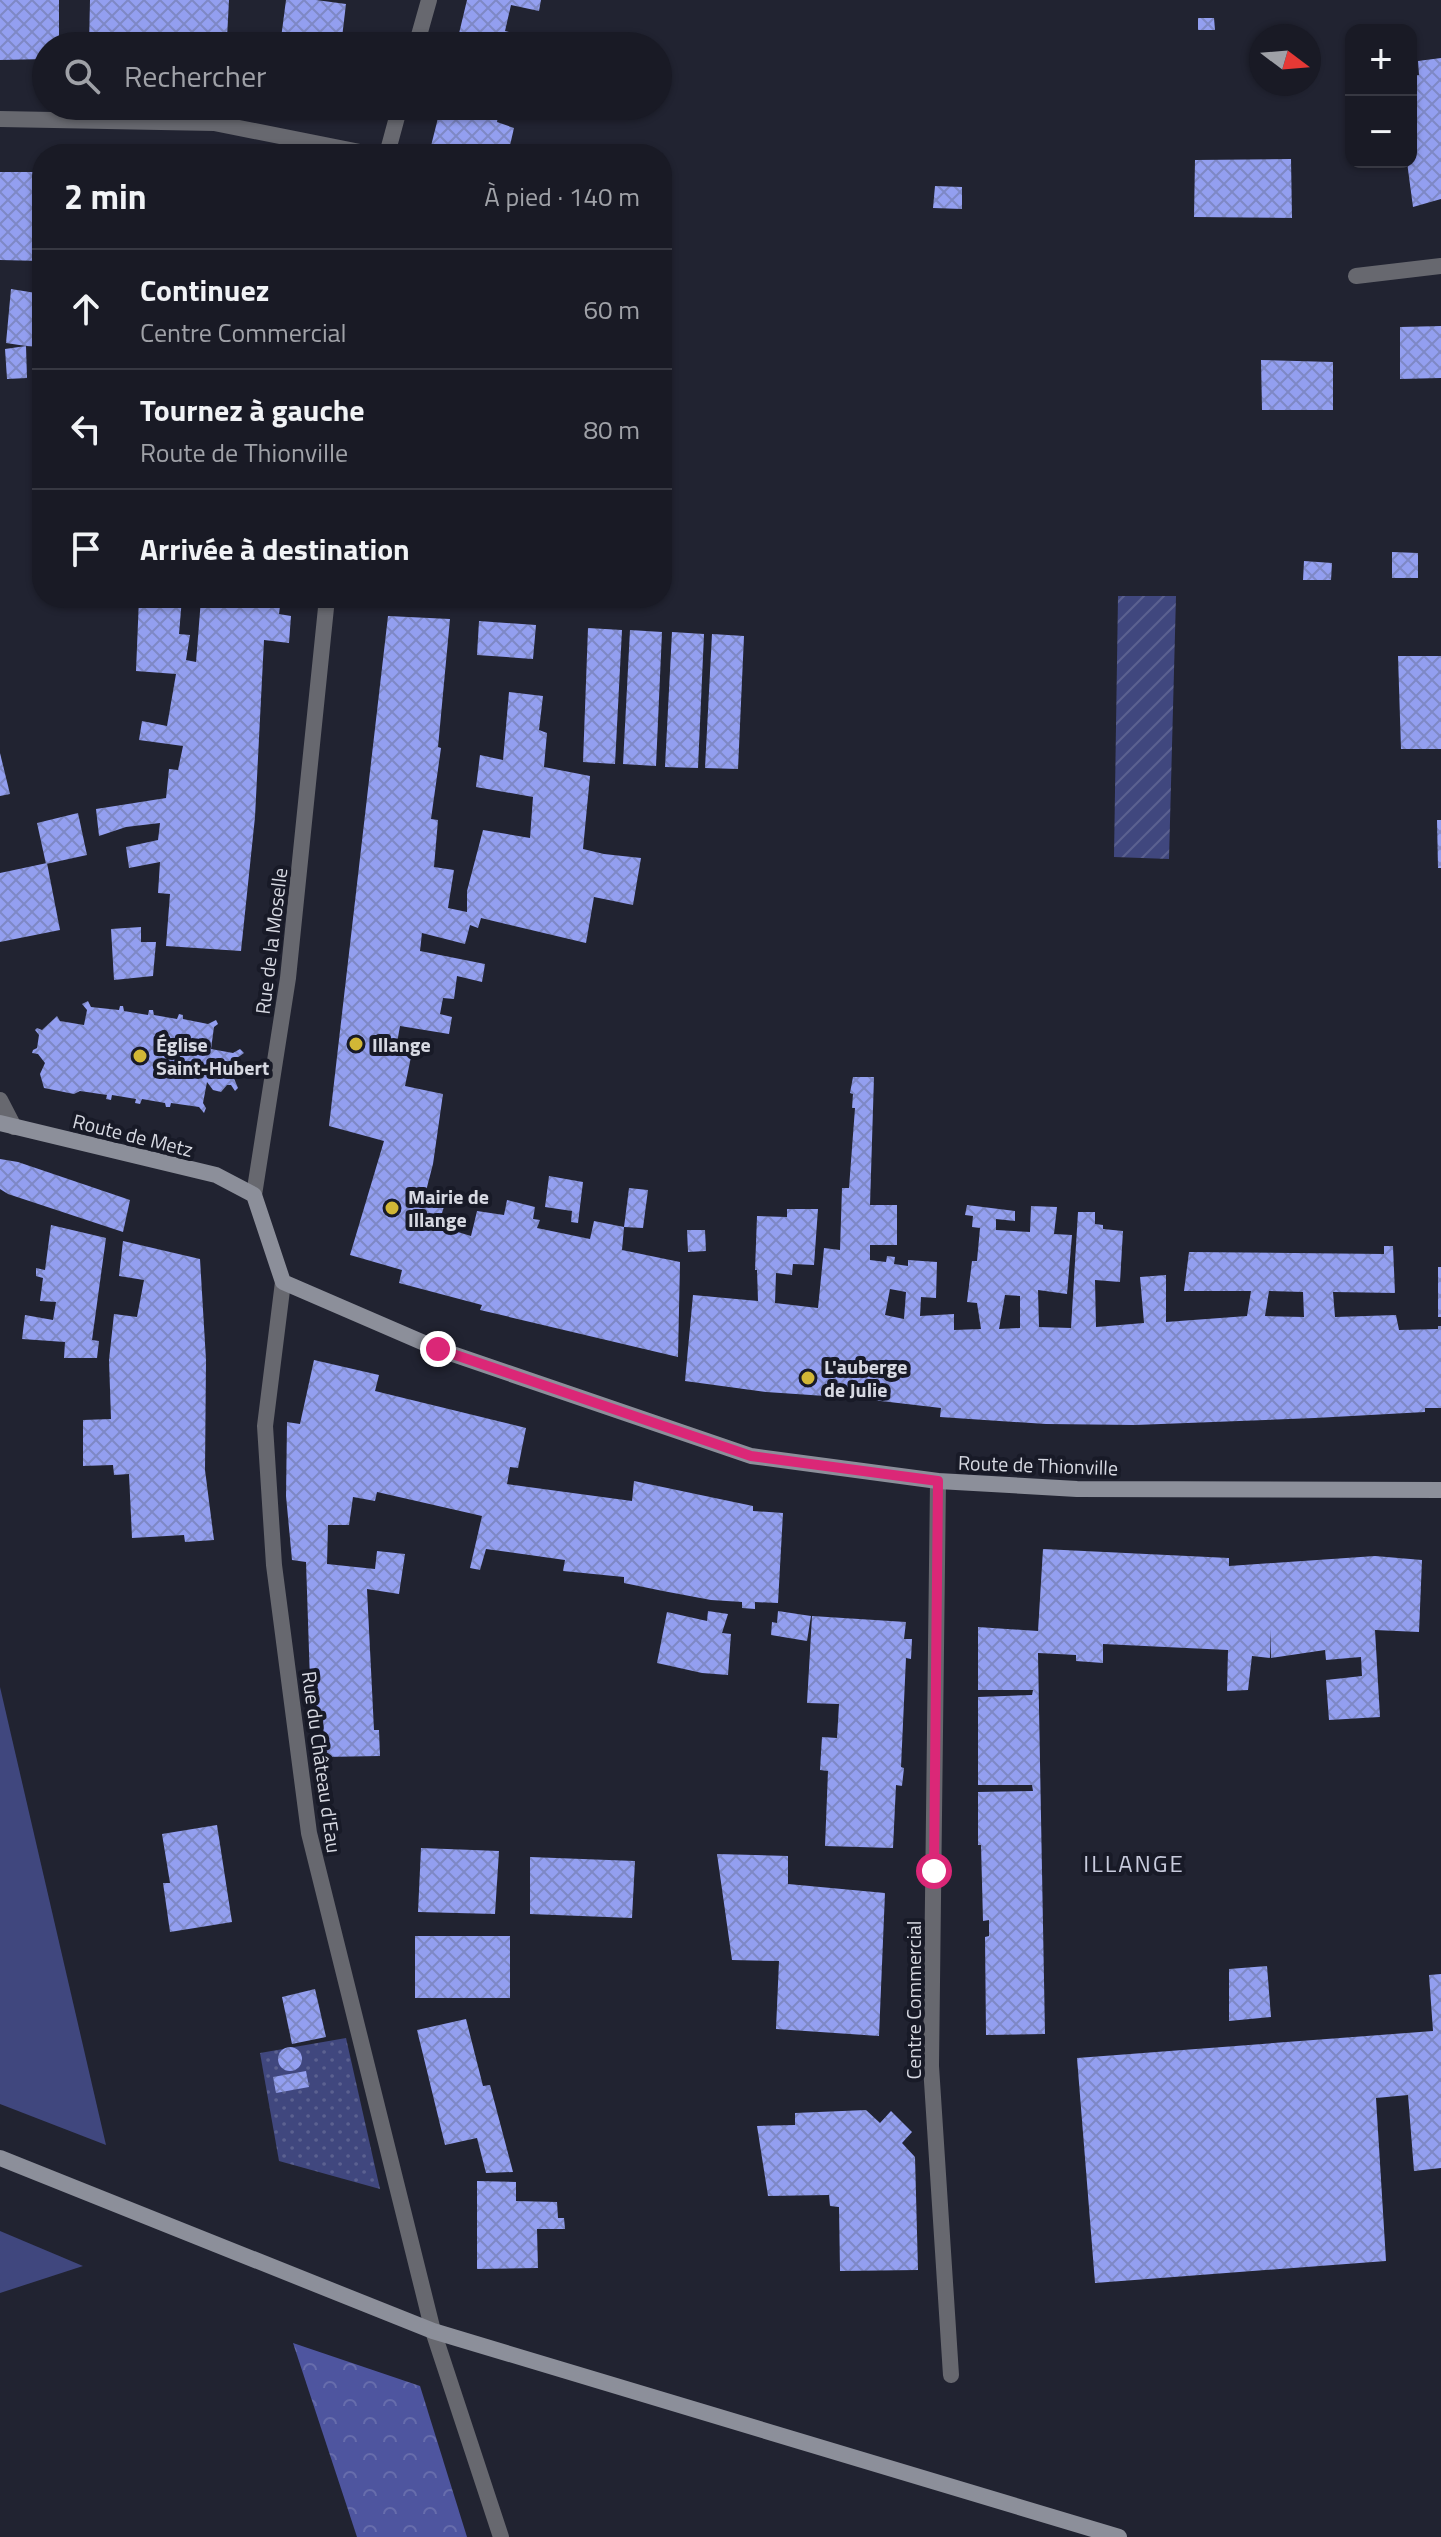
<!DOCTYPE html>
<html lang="fr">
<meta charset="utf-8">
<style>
:root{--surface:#191a25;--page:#262732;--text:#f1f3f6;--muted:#9fa1a7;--line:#373842}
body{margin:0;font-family:"Titillium Web",sans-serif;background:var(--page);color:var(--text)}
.controls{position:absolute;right:24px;top:24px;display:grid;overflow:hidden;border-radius:16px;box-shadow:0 2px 6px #0004}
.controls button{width:72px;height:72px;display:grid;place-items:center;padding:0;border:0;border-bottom:2px solid var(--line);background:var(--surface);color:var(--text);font:40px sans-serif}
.compass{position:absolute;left:1249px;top:24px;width:72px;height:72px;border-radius:50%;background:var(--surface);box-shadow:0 2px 6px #0004;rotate:106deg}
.stop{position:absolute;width:24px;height:24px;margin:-18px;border:6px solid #db2777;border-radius:50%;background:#fff}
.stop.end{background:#db2777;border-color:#fff;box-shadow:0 2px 8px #0008}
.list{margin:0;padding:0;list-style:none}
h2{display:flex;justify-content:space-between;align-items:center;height:104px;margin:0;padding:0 32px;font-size:34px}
h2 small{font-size:26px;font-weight:400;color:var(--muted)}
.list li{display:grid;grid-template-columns:52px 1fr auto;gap:24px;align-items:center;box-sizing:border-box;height:120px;padding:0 32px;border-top:2px solid var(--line)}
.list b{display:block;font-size:30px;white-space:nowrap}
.list p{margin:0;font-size:26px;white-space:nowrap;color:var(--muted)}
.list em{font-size:26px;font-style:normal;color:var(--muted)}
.icon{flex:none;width:44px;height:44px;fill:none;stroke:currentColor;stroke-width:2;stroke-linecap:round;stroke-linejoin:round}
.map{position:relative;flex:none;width:1441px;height:2537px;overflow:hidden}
.search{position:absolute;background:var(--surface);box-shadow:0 2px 6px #0004;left:32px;top:32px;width:640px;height:88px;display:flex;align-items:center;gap:20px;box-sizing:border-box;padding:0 28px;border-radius:44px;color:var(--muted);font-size:30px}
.panel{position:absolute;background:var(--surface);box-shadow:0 2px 6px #0004;left:32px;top:144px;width:640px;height:464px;border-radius:32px}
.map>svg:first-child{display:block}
.grass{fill:#40477e}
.forest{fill:url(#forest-crowns)}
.park{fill:url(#park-dots)}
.garden{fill:url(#garden-furrows)}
.building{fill:url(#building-cross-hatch);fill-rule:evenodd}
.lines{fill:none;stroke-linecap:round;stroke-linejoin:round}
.street{stroke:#67686f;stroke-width:16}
.secondary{stroke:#8c8f9a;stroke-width:16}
.route{stroke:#db2777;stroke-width:10}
.poi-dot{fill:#d2b736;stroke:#181a27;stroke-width:3}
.labels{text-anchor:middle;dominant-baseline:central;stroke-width:8;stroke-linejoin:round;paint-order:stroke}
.street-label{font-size:20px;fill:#d7d9e2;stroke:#181a27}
.poi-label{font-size:20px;font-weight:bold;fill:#d7d9e2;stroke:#181a27;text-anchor:start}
.quarter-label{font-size:24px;letter-spacing:2px;fill:#c8cbdd;stroke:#181a27}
</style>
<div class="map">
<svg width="1441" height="2537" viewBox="0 0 1441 2537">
<defs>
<pattern id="forest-crowns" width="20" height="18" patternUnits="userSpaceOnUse" patternTransform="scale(2)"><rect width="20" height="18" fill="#4e559f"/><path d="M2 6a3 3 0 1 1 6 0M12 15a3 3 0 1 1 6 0" fill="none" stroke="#676dac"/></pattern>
<pattern id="park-dots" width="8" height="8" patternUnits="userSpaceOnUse" patternTransform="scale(2)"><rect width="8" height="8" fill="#40477e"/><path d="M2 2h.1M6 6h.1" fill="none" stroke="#5b6190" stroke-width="1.8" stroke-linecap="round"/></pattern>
<pattern id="garden-furrows" width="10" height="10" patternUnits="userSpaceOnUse" patternTransform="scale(2)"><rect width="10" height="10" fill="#40477e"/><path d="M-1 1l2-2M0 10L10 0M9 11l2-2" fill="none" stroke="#5b6190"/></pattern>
<pattern id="building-cross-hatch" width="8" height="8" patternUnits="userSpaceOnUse" patternTransform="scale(2)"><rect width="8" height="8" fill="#939ff0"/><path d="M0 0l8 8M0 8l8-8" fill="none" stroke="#7e88c5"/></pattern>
</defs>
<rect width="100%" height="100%" fill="#212331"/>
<g class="grass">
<polygon points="0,1687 106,2145 0,2104"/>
<polygon points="0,2231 83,2266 0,2293"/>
</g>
<polygon class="forest" points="293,2343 420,2386 467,2537 357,2537"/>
<polygon class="park" points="346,2038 380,2189 279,2161 260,2053"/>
<polygon class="garden" points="1118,596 1176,596 1169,859 1114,857"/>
<g class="building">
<polygon points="0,0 59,0 59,46 46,46 46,59 0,60"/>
<polygon points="90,0 229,0 227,38 198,37 198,46 89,46"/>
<polygon points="286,0 316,0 346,4 341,46 280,46"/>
<polygon points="467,0 541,0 539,11 511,5 505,31 518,34 516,46 456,46"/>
<polygon points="1198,18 1214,18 1215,30 1198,30"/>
<polygon points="1441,58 1441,199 1413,207 1407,162 1411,162 1411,80 1412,76 1419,75 1418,61"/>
<polygon points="441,106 500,106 497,122 514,128 508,154 429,154"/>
<polygon points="1291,159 1292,218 1194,217 1195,160"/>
<polygon points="0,172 42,172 42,261 0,260"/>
<polygon points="935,186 962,187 962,209 933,208"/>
<polygon points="11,289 42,294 42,347 26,346 27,378 7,379 5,349 26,346 6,343"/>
<polygon points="1441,326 1441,378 1400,379 1400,327"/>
<polygon points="1261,360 1333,362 1333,410 1262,410"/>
<polygon points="1392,552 1418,553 1418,578 1392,578"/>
<polygon points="1304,561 1332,563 1331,580 1303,580"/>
<polygon points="139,598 182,598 179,634 190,635 186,660 196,662 201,599 281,598 279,614 291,616 289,643 264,640 255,817 241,951 166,946 170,894 158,893 160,862 129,868 126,847 158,840 160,823 126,827 99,836 96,809 166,798 169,769 178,770 183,746 139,740 142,721 167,726 176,674 136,671"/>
<polygon points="388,616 450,619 438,747 441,748 431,819 438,820 434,867 454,870 448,908 467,912 467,891 483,830 530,838 533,797 476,787 480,755 503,760 509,692 543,696 539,730 547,733 544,767 590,776 583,849 604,854 641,858 633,905 594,897 586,943 481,918 478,928 470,925 465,944 422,933 420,951 485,964 482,982 457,976 454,999 443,998 440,1014 452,1017 449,1034 400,1026 395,1054 411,1057 405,1086 443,1094 433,1164 426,1191 447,1197 438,1226 471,1236 477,1211 504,1215 507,1200 535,1207 533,1219 540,1220 537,1228 590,1239 594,1221 624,1227 629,1188 648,1190 643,1228 624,1227 622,1250 680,1262 678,1357 480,1310 482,1305 399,1283 402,1270 350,1255 384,1141 329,1126"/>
<polygon points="479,621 536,625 533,659 477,655"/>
<polygon points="588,628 622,630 615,764 583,762"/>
<polygon points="630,630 662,632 656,766 623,764"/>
<polygon points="672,632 704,634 698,768 665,767"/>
<polygon points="712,634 744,636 738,769 705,768"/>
<polygon points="1398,656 1441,656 1441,749 1401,749"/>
<polygon points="0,753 10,794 0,796"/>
<polygon points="78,813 87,855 46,864 37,823"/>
<polygon points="1437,820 1441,820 1441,868 1438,868"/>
<polygon points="47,863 60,930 0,942 0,873"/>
<polygon points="141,927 141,942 156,942 153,976 114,980 111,929"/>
<polygon points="88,1001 91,1007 119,1010 120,1006 123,1006 124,1011 148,1015 149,1010 153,1010 154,1015 177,1019 179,1014 183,1015 183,1019 208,1024 216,1020 218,1024 214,1027 211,1049 233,1053 240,1049 244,1053 237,1058 233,1076 238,1088 235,1091 231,1085 227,1085 221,1092 213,1090 207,1082 203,1103 206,1108 204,1113 199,1107 171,1103 170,1107 166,1107 165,1103 142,1099 140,1104 135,1103 136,1099 112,1095 111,1100 106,1099 107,1095 80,1091 74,1094 44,1088 40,1074 45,1063 38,1054 32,1053 33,1050 37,1048 39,1035 35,1030 37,1028 42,1030 57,1016 60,1021 84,1025 87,1010 82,1004"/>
<path d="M853,1077H874L870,1205H897V1245H870V1260L886,1262L887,1256L895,1257L894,1264L908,1266V1260L937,1262L936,1298L921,1297L920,1316L954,1314V1330L981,1329L977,1303L967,1302L972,1261H977L980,1228L972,1227L973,1216L965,1215L967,1205L1015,1211V1221L996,1219V1230L1030,1232L1031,1206L1057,1207L1054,1234L1072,1235L1067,1294L1038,1290L1039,1327L1071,1328L1078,1212H1095V1224L1103,1225V1229L1123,1231L1120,1282L1095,1280L1096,1327L1144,1323L1140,1277L1166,1275V1322L1247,1316L1251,1291H1184L1189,1252L1384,1254V1246H1393L1395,1293L1333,1292L1335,1317L1396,1315L1399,1330L1438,1329V1326H1441V1408H1425V1412L1315,1418L1135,1425L1046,1424L940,1417L941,1408L855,1398L766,1392L685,1381L693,1295L758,1301L757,1270H755L757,1216L787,1217V1209H818L814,1265L793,1264L792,1275L776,1273L775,1303L818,1308L824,1248L840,1250L842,1188H849L855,1108H852L853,1094L850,1093ZM890,1289L906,1292L904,1319L885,1315ZM1269,1291L1303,1292L1304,1317L1265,1316ZM1005,1295L1020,1296V1328L999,1329Z"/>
<polygon points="0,1159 18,1162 130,1200 123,1232 8,1194 0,1189"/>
<polygon points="549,1176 583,1182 578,1223 571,1222 572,1211 545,1207"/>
<polygon points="51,1225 106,1238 92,1340 99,1341 97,1358 64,1358 65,1342 22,1339 25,1315 53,1320 56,1302 40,1301 43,1278 36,1276 36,1268 45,1270"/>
<polygon points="687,1230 705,1230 706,1251 688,1252"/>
<polygon points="123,1241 200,1259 206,1360 205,1470 214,1540 185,1542 184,1535 132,1538 129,1474 114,1475 113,1465 83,1466 83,1420 111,1419 109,1360 114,1314 137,1317 144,1280 119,1276"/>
<rect x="1438" y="1267" width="3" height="50"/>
<polygon points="314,1360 379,1375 375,1391 526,1428 518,1468 510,1467 507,1484 632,1501 634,1481 753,1506 753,1511 783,1513 778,1603 755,1602 755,1609 742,1608 742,1602 711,1600 663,1591 624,1583 624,1577 563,1571 565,1560 486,1549 480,1570 470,1568 482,1516 377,1492 375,1501 353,1497 349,1525 328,1525 327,1564 375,1569 377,1551 405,1554 399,1594 367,1589 374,1730 379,1730 380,1756 324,1757 323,1711 311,1711 306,1562 292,1560 286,1496 287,1422 300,1424"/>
<polygon points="1043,1549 1229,1558 1229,1566 1375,1556 1422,1560 1419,1632 1375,1630 1380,1717 1329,1720 1326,1680 1362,1676 1361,1657 1326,1660 1325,1650 1271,1658 1270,1629 1270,1658 1252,1656 1248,1690 1227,1691 1228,1650 1103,1644 1103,1663 1076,1661 1076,1655 1038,1653 1045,2034 986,2035 985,1937 989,1936 989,1920 983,1921 981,1845 978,1845 978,1792 1033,1791 1032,1785 978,1785 978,1697 1032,1695 1033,1690 978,1690 978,1627 1038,1631"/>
<polygon points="708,1611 728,1614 722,1633 731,1634 728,1675 702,1673 657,1663 667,1612 707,1621"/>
<polygon points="778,1611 811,1616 807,1641 771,1635 772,1622 777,1623"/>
<polygon points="812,1616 906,1622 904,1639 912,1639 911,1659 906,1658 901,1767 904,1768 902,1786 896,1785 893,1848 825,1846 828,1771 820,1770 822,1737 837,1738 839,1704 807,1703"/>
<polygon points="217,1825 232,1922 170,1932 163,1883 170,1883 162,1834"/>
<polygon points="421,1848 499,1851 495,1914 418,1912"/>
<polygon points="717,1854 788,1856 788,1884 885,1893 879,2036 776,2029 779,1961 732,1960"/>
<polygon points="530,1857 635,1861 632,1918 530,1914"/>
<rect x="415" y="1936" width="95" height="62"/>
<polygon points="1267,1966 1271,2017 1229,2021 1229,1969"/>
<polygon points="1441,1974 1441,2168 1414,2171 1408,2095 1376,2098 1386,2261 1095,2283 1077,2058 1433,2031 1429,1975"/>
<polygon points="315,1989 326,2037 292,2044 282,1997"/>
<polygon points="466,2019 483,2086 490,2085 513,2172 486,2173 477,2138 445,2145 417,2030"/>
<circle cx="290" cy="2059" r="12"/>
<polygon points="306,2071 309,2087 276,2093 273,2077"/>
<polygon points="866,2110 880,2123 891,2111 912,2132 902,2143 915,2157 918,2270 840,2271 839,2207 830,2206 829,2195 768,2196 757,2126 795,2125 795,2113"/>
<polygon points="477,2181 516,2182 516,2201 557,2202 558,2218 564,2218 565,2229 537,2229 538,2268 477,2269"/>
</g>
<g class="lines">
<g class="street">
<polyline points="416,46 429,0"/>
<polyline points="0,119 214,123 370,154"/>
<polyline points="387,154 400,106"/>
<polyline points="1356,276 1441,266"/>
<polyline points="0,1100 14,1127"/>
<polyline points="254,1195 288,978 327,598"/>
<polyline points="283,1282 265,1426 274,1565 309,1833 433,2331 501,2537"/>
<polyline points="938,1481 931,2066 951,2375"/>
</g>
<g class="secondary">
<polyline points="0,1123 216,1175 254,1195 283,1282 438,1349 751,1456 938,1481 1077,1489 1441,1490"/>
<polyline points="0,2158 433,2331 1119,2537"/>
</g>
</g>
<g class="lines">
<polyline class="route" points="438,1349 751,1456 938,1481 934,1871"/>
</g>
<g class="poi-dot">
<circle cx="356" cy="1044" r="8"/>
<circle cx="140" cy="1056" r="8"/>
<circle cx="392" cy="1208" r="8"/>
<circle cx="808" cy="1378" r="8"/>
</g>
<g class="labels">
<g class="street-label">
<text transform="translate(271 941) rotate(-83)">Rue de la Moselle</text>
<text transform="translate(133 1135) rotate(14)">Route de Metz</text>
<text transform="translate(1038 1465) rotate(2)">Route de Thionville</text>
<text transform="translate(322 1762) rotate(82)">Rue du Château d'Eau</text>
<text transform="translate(913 2000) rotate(-90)">Centre Commercial</text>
</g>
<g class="poi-label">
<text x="156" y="1044">Église<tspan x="156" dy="23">Saint-Hubert</tspan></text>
<text x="372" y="1044">Illange</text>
<text x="408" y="1196">Mairie de<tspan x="408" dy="23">Illange</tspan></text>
<text x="824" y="1366">L'auberge<tspan x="824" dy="23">de Julie</tspan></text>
</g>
<g class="quarter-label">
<text x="1134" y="1863">ILLANGE</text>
</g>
</g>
</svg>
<div class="controls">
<button>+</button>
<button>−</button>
</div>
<svg class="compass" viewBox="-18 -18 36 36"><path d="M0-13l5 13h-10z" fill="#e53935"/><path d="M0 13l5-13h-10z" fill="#9fa1a7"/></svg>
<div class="stop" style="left:934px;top:1871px"></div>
<div class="stop end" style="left:438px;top:1349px"></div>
<div class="search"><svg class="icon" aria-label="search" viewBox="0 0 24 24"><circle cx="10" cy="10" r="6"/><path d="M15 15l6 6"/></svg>Rechercher</div>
<section class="panel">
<h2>2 min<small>À pied · 140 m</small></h2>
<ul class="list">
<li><svg class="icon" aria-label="ahead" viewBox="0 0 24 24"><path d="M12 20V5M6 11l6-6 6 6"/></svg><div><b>Continuez</b><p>Centre Commercial</p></div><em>60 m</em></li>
<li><svg class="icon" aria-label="left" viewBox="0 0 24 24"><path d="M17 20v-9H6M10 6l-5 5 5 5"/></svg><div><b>Tournez à gauche</b><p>Route de Thionville</p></div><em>80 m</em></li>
<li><svg class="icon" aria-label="arrive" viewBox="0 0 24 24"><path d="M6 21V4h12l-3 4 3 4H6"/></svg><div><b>Arrivée à destination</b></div></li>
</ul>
</section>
</div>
